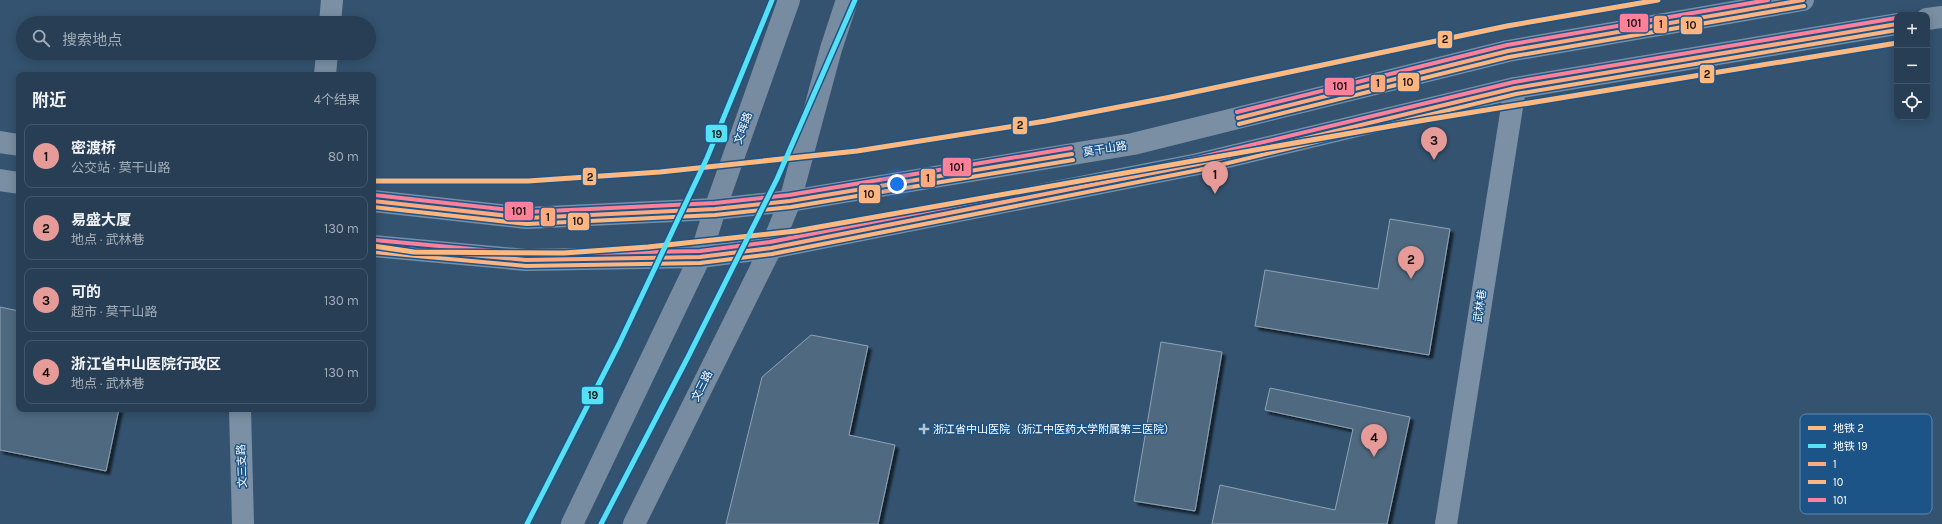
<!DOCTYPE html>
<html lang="zh">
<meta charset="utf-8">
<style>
:root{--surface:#273e54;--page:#2f455a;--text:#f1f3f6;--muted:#a4aeb8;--line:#43576b;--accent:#e69b98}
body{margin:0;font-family:Karla,"Noto Sans SC",sans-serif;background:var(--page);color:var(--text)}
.controls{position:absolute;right:12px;top:12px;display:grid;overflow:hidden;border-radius:8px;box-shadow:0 2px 10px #0003}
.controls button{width:36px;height:36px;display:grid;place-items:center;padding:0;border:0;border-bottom:1px solid var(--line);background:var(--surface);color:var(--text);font:20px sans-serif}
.you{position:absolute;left:897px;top:184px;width:14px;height:14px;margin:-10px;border:3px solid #fff;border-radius:50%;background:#1a73e8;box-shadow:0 0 0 6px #1a73e833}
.badge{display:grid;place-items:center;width:26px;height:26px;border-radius:50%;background:var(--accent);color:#111;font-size:13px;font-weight:700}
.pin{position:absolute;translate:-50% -33px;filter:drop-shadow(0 1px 2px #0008)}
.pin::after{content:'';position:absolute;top:21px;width:14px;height:12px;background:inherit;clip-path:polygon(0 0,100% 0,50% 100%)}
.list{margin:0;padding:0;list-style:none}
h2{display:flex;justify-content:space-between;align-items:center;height:52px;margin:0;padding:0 16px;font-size:17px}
h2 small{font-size:13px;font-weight:400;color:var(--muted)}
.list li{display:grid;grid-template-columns:26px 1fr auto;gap:12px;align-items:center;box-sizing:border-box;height:64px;margin:0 8px 8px;padding:0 8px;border:1px solid var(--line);border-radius:8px}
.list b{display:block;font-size:15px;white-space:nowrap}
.list p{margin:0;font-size:13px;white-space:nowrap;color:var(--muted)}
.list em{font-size:13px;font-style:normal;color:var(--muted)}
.icon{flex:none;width:22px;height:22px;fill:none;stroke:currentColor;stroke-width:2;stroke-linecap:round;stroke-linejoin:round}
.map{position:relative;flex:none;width:1942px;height:524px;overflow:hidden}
.search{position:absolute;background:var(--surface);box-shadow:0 2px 10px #0003;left:16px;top:16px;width:360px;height:44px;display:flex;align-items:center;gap:10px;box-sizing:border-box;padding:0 14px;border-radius:22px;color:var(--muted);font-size:15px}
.panel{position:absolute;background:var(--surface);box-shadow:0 2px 10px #0003;left:16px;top:72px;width:360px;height:340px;border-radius:8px}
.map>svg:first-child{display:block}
.building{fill:#506a80;stroke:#8fa2b3;filter:url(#shadow)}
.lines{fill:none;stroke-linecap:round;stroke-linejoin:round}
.minor{stroke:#7b90a5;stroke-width:22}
.secondary{stroke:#778ca1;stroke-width:22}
.primary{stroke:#7a8fa3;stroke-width:22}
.bus-1-casing{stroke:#1c5488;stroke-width:7}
.bus-2-casing{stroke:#1c5488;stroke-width:7}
.bus-3-casing{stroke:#1c5488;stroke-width:7}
.bus-1{stroke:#ffa980;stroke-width:4}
.bus-2{stroke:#ffb580;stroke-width:4}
.bus-3{stroke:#ff8098;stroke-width:4}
.metro-1-casing{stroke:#1c5488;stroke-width:8}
.metro-2-casing{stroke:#1c5488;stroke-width:8}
.metro-1{stroke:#ffb980;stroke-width:5}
.metro-2{stroke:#55e0f3;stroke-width:5}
.poi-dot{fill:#b8c3cd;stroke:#1c5488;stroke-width:1.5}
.labels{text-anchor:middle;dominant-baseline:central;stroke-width:3;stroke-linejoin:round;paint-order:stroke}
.street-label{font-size:11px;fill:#fff;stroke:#1c5488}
.poi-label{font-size:11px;fill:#fff;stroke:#1c5488;text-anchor:start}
.key{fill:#1c5488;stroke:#6087ac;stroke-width:1}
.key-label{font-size:11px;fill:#fff}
.line-badge{stroke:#1c5488;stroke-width:1.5}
.pale-badge-label{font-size:11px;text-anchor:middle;font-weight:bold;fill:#111}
</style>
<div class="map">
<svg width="1942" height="524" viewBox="0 0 1942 524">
<defs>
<filter id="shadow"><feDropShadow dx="3.5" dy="3.5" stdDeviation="1" flood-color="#0009"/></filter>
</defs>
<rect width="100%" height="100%" fill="#345370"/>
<g class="building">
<polygon points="1390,219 1450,229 1429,355 1255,326 1265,270 1378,289"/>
<polygon points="0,307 19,311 19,409 119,409 106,471 0,450"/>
<polygon points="811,335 868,346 849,435 895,445 878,524 726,524 762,377"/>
<polygon points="1161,342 1222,352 1195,511 1134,501"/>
<polygon points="1270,388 1410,417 1387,524 1212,524 1220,485 1335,510 1353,429 1265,410"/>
</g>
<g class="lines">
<g class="minor">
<polyline points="330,23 332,0"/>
<polyline points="325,75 327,53"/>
<polyline points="240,409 243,524"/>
<polyline points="1446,524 1515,88"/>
</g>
<g class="secondary">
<polyline points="572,524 700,257 715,209 789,0"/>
<polyline points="634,524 771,248 790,201 831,49 847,0"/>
</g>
<g class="primary">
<polyline points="1927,19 1942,17"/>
<polyline points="0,142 19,145"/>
<polyline points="0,180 19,183"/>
<polyline points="373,201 527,218 715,209 790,201 1133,144 1508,51 1803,0"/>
<polyline points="373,246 526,260 700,257 771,248 1198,164 1515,88 1897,24"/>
</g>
<g class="bus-1-casing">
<g id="bus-1">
<polyline points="1238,118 1508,51 1803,0"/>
<polyline points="373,201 527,218 715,209 790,201 1072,154"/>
<polyline points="373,246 526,260 700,257 771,248 1198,164 1515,88 1897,24"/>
</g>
</g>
<g class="bus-2-casing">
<g id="bus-2">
<polyline points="1239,124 1509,57 1804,6"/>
<polyline points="373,207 527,224 715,215 791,207 1073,160"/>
<polyline points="373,252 526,266 700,263 772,254 1199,170 1516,94 1897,30"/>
</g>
</g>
<g class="bus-3-casing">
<g id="bus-3">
<polyline points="1237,112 1507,45 1768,0"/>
<polyline points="374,195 527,212 715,203 789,195 1071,148"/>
<polyline points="374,240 526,254 700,251 770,242 1197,158 1514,82 1896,18"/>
</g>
</g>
<use href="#bus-1" class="bus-1"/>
<use href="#bus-2" class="bus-2"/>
<use href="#bus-3" class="bus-3"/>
<g class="metro-1-casing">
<g id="metro-1">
<polyline points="373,181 528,181 660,172 857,151 1046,121 1171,97 1507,26 1658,0"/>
<polyline points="373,246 414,252 564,253 648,247 796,231 1425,120 1897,43"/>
</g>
</g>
<g class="metro-2-casing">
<g id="metro-2">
<polyline points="527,524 619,344 707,158 772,0"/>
<polyline points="601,524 688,357 777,179 855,0"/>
</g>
</g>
<use href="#metro-1" class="metro-1"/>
<use href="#metro-2" class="metro-2"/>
</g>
<path class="poi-dot" d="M922 423h4v4h4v4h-4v4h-4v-4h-4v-4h4z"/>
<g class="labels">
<g class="street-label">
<text transform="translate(743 128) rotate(-70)">文晖路</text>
<text transform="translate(1105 149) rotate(-9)">莫干山路</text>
<text transform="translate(1480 306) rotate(-81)">武林巷</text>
<text transform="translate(702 386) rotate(-63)">文三路</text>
<text transform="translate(242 466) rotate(-92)">文三支路</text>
</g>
<g class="poi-label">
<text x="933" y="429">浙江省中山医院（浙江中医药大学附属第三医院）</text>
</g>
</g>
<rect x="1800" y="414" width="132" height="100" rx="6" class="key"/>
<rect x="1808" y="426" width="18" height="4" fill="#ffb980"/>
<rect x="1808" y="444" width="18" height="4" fill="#55e0f3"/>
<rect x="1808" y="462" width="18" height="4" fill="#ffa980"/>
<rect x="1808" y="480" width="18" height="4" fill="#ffb580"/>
<rect x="1808" y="498" width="18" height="4" fill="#ff8098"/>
<g class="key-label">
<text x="1833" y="432">地铁 2</text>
<text x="1833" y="450">地铁 19</text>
<text x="1833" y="468">1</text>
<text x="1833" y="486">10</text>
<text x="1833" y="504">101</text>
</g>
<g class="line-badge">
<rect x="1619" y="13" width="30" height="20" rx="4" fill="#ff8098"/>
<rect x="1653" y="15" width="15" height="19" rx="4" fill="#ffa980"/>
<rect x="1680" y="16" width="23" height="19" rx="4" fill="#ffb580"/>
<rect x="1437" y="30" width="16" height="19" rx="4" fill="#ffb980"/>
<rect x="1699" y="64" width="16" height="20" rx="4" fill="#ffb980"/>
<rect x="1397" y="72" width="23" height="20" rx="4" fill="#ffb580"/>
<rect x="1370" y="74" width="16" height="19" rx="4" fill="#ffa980"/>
<rect x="1324" y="77" width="31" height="19" rx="4" fill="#ff8098"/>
<rect x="1012" y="116" width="16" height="19" rx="4" fill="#ffb980"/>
<rect x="705" y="124" width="23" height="19" rx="4" fill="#55e0f3"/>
<rect x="942" y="157" width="30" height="20" rx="4" fill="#ff8098"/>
<rect x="582" y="167" width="15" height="19" rx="4" fill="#ffb980"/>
<rect x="920" y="168" width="16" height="20" rx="4" fill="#ffa980"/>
<rect x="858" y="184" width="23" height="20" rx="4" fill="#ffb580"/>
<rect x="504" y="201" width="30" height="20" rx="4" fill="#ff8098"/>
<rect x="540" y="207" width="16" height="20" rx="4" fill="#ffa980"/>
<rect x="567" y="212" width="23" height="19" rx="4" fill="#ffb580"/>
<rect x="581" y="386" width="23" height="19" rx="4" fill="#55e0f3"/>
</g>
<g class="pale-badge-label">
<text x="1634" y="27">101</text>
<text x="1661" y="28">1</text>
<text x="1691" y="29">10</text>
<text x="1445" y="43">2</text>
<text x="1707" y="78">2</text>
<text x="1408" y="86">10</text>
<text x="1378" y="87">1</text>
<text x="1340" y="90">101</text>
<text x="1020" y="129">2</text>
<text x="717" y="138">19</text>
<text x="957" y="171">101</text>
<text x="590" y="181">2</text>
<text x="928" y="182">1</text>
<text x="869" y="198">10</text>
<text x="519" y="215">101</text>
<text x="548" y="221">1</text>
<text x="578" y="225">10</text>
<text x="593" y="399">19</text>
</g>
</svg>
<div class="controls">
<button>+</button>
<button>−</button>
<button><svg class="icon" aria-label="locate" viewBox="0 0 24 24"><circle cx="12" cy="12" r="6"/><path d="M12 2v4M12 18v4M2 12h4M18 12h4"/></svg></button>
</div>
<div class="you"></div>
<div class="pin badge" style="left:1215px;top:194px">1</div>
<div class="pin badge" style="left:1411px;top:279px">2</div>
<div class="pin badge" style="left:1434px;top:160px">3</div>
<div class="pin badge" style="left:1374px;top:457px">4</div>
<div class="search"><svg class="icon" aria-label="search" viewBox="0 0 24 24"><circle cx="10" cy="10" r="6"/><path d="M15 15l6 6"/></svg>搜索地点</div>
<section class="panel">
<h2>附近<small>4个结果</small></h2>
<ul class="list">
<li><span class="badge">1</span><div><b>密渡桥</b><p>公交站 · 莫干山路</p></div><em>80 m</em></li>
<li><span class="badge">2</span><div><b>易盛大厦</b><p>地点 · 武林巷</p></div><em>130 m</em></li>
<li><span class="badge">3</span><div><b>可的</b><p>超市 · 莫干山路</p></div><em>130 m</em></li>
<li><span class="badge">4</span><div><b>浙江省中山医院行政区</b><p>地点 · 武林巷</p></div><em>130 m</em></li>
</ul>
</section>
</div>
